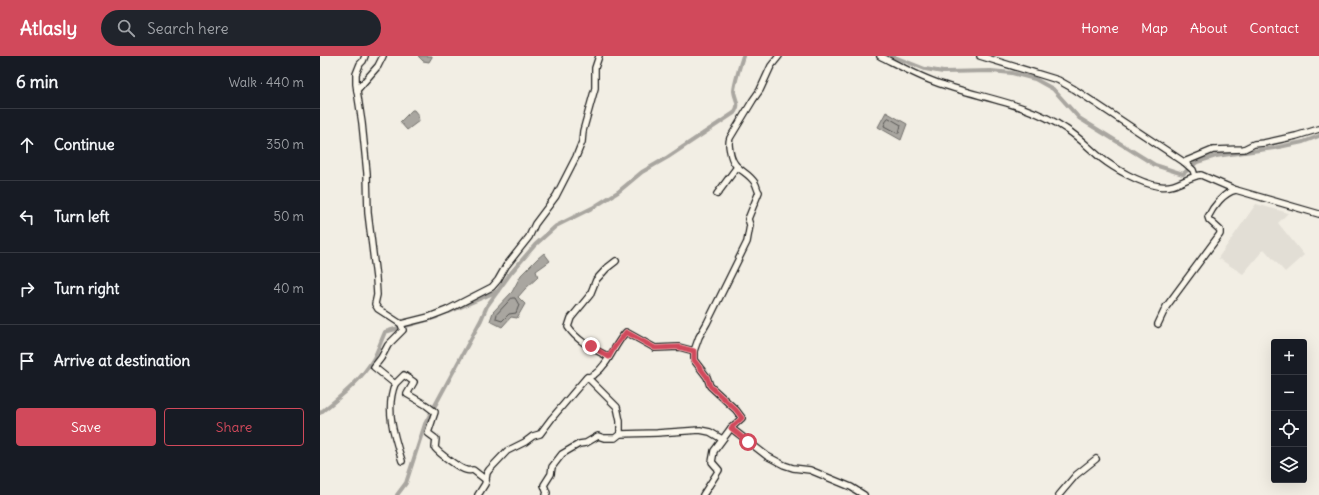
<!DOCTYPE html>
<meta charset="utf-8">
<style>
:root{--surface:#171b24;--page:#20242c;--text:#f1f3f6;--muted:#9ea1a6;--line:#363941;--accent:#d1495b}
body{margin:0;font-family:Delius,sans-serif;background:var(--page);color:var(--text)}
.controls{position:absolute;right:12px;bottom:12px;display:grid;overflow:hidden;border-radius:4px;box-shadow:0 4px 16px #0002}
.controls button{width:36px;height:36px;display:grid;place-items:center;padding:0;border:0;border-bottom:1px solid var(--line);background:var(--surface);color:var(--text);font:20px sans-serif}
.stop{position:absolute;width:12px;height:12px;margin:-9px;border:3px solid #d1495b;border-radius:50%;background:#fff}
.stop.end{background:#d1495b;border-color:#fff;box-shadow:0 1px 4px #0008}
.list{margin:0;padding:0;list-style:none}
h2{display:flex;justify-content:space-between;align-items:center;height:52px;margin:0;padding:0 16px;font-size:17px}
h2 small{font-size:13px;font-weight:400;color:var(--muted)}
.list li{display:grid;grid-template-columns:26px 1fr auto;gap:12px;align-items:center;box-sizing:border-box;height:72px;padding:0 16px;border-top:1px solid var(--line)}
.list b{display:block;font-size:15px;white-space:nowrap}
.list em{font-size:13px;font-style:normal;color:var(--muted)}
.actions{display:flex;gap:8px;padding:12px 16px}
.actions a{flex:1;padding:9px 0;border:1px solid var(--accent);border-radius:4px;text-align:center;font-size:14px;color:var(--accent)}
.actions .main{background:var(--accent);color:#fff}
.icon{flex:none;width:22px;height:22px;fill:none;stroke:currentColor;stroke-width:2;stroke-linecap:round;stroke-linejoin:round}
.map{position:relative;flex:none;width:999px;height:439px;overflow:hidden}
header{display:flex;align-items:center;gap:24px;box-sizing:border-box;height:56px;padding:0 20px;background:var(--accent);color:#fff}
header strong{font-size:19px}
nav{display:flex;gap:22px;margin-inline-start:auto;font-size:14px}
.search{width:280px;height:36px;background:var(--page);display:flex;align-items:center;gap:10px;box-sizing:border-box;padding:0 14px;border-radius:22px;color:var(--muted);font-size:15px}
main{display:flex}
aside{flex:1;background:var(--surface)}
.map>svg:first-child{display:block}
.built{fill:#e2ded5}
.water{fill:#a9a6a0;stroke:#716f6b}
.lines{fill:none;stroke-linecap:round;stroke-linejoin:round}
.shore{stroke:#545351;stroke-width:1}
.canal{stroke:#a9a6a0;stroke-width:4}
.minor-casing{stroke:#1c1c1c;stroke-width:8}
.minor{stroke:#fbf7ec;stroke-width:5.5}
.route{stroke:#d1495b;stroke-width:5}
</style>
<header>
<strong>Atlasly</strong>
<div class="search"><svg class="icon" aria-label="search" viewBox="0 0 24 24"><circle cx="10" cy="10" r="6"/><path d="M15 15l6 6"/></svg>Search here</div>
<nav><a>Home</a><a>Map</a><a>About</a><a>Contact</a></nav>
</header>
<main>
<aside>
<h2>6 min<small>Walk · 440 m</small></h2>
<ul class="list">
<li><svg class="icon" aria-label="ahead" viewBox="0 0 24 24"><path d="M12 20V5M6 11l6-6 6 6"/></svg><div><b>Continue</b></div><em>350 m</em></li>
<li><svg class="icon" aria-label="left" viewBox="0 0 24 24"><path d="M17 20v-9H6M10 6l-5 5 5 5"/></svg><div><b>Turn left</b></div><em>50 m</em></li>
<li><svg class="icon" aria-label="right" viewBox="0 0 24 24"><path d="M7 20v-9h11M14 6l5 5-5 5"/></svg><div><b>Turn right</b></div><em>40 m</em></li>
<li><svg class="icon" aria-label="arrive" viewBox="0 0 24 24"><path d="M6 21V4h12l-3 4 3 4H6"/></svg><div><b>Arrive at destination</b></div></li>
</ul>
<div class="actions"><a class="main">Save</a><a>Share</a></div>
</aside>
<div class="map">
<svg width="999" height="439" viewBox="0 0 999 439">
<rect width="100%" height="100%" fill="#f2eee4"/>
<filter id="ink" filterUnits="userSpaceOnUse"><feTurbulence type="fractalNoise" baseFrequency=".025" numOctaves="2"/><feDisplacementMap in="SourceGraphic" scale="8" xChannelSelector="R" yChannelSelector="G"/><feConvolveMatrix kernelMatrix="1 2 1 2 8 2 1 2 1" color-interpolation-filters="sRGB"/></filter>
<g filter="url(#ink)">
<polygon class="built" points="936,148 968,157 958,167 984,199 965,216 944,193 923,218 898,202"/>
<g class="water">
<polygon points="98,0 112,0 112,1 109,6 103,5"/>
<polygon points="92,54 94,54 98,59 99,65 87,74 80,66"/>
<polygon points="566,56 587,68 581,84 558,71"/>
<polygon points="224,197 230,205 216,215 218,221 205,233 198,241 205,248 197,262 191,261 182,271 170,265 173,256 192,236 201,219 217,203"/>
</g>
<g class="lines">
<g class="shore">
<polygon points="569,62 581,69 579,77 577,77 564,70 567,63"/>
<polygon points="192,242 195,242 199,249 196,257 189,258 182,265 176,263 176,262 177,258"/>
</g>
<g class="canal">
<polyline points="572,0 605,13 623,16 671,15 692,17 715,23 733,33 759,62 835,109 863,118 877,106 896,100 954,92 983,86 999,80"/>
<polyline points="129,256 178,235"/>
<path d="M0,357C20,341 41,325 54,302C58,294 61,285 65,276L117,261"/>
<path d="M77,439L86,427L105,368L161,264L167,250L190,218L215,189L236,170L274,151L298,136L322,116L348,101L414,57C421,47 415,45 414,35C414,29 421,6 423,0"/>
</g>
<g class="minor-casing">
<g id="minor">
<path d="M45,0L43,5L40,8L36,18V28L42,67L47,117L48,157L56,222L57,239L55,248L58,253L81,268L83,274L68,289L61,302L54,311L75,328C65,353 74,380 82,405"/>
<path d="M560,0C578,9 596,19 615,26C659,42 706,46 746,73C759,81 769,92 781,102C795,113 820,127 838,130C858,133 865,121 881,119L916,134L999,158"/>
<polyline points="660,0 738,24 754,33 864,106 873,114 875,120"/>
<polyline points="37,34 58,10 63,0"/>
<polyline points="864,106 893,94 924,93 934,88 944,87 976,80 999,73"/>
<polyline points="397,138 417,111"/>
<polyline points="81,268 109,261 127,254 172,231 178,224 186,210 209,181 215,168 236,140 256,101 262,86 263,75 275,32 275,12 279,0"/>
<path d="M838,268L846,251L900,178V174L889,164L888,161C893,151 904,136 916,134"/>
<polyline points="374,295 374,304 387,321 390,330 416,354 422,362 411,372 394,395 392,406 399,414 383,439"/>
<path d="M289,301C274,293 258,286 248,271L251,262L270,239L276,224L287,212L296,205"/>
<polyline points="267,321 297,351 300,365 300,378"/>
<path d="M75,328L84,319L94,326L87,338L106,349L115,356L108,377L116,383L115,392C119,397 140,413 146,414C149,415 151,414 153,414L166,424"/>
<polyline points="411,372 447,400 464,409 473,412 490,414 531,431 544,439"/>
<path d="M158,439L165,428L167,417L169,414L187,395L205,386L213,380L220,378L232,362L266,322C269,321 272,320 275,318C289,308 294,289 306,276L335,292L359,291L374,295L379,281L387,267L427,186L430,169L428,163L439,136C437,134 437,130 435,127C426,113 413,115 410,95C409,90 408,87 410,82L433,44L440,34L451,10L459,0"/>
<polyline points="226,439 227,437 224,429 231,418 232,411 242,398 259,388 266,387 278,380 284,382 295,382 300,378 337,377 380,374 390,376 402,383"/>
<polyline points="739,439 756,419 776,403"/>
</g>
</g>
<use href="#minor" class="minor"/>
</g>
</g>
<g class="lines" filter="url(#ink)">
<polyline class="route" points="271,290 289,301 294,292 306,276 335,292 359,291 374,295 374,304 387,321 390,330 416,354 422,362 411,372 428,386"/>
</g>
</svg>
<div class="controls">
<button>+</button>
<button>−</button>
<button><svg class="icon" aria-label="locate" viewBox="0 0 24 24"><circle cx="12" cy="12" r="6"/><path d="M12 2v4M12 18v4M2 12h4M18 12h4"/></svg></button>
<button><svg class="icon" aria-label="layers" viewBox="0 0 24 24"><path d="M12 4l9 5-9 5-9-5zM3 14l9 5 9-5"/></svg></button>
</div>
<div class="stop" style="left:428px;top:386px"></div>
<div class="stop end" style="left:271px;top:290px"></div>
</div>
</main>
